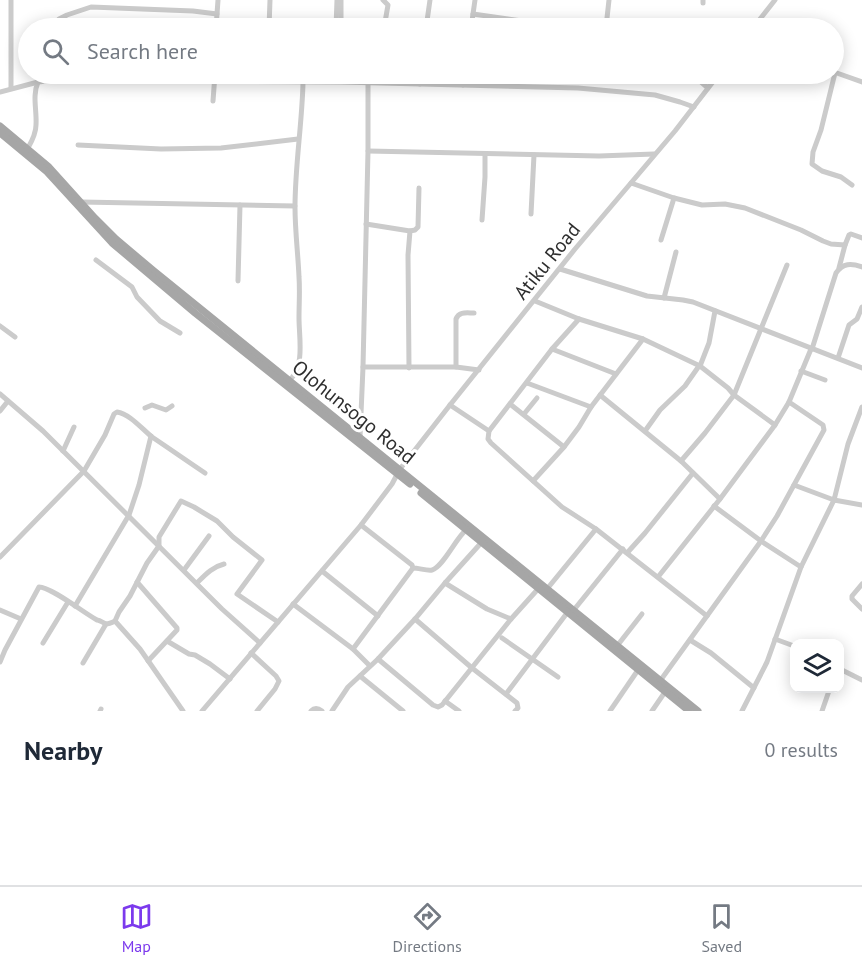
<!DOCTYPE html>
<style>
:root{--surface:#fff;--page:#f2f2f3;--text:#1f2937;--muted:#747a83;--line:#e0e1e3;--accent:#7c3aed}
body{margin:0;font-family:"PT Sans",sans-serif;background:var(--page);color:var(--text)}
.controls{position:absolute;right:18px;bottom:18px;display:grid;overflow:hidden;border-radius:12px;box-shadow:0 3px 15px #0003}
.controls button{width:54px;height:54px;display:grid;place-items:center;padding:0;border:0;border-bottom:2px solid var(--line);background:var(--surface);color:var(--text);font:30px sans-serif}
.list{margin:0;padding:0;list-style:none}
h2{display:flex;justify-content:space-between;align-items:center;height:78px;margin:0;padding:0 24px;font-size:26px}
h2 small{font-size:20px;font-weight:400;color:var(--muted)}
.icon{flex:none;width:33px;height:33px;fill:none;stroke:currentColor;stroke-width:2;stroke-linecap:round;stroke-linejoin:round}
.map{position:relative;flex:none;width:862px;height:711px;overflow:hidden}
.search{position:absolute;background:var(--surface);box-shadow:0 3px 15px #0003;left:18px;right:18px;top:18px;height:66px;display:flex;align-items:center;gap:15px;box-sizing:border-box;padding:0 21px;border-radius:33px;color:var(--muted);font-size:22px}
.sheet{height:174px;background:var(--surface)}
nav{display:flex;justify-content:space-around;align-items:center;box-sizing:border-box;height:84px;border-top:2px solid var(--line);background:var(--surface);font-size:16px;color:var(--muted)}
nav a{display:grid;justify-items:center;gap:3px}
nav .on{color:var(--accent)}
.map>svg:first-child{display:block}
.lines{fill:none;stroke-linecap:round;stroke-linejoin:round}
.minor{stroke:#cbcbcb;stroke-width:5}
.major{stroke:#a6a6a6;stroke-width:7}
.labels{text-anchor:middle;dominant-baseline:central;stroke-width:6;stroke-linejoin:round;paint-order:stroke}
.street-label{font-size:20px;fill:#2e2e2e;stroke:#fff}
</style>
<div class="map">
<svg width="862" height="711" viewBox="0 0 862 711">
<rect width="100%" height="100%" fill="#fff"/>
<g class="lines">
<g class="minor">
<polyline points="383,0 388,5 384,28"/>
<polyline points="703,3 703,0"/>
<polyline points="473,14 558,26 575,26 585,28"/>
<polyline points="59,19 67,15 91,7 193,11 217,14"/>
<polyline points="731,23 745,23 756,28"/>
<polyline points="216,28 218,0"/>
<polyline points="269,28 270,0"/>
<polyline points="336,28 337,0"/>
<polyline points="341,28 341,0"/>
<polyline points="426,28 430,0"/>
<polyline points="471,28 475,0"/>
<polyline points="607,28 606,27 609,0"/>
<polyline points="753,28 775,0"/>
<polyline points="834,72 862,82"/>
<polyline points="835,73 821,130 813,152 812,164 822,171 841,177 852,185"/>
<polyline points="692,74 708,88"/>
<polyline points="420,84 421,74"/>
<polyline points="463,85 465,74"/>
<polyline points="11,88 11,0"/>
<polyline points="0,92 38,82 56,80 341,82 578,88 655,95 680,102 694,107"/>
<polyline points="213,101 215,74"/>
<polyline points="78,145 161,149 221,148 298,139"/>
<path d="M28,148C32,141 36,133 36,125C37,110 32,96 38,82"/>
<polyline points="368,151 599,156 654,154"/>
<polyline points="631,183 674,198 702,205 725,204 745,208 801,230 823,241 831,244 845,245 849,235 851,234 862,238"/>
<polyline points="81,202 295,206"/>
<polyline points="531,214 534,155"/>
<polyline points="482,220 485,177 485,154"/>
<polyline points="366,224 410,231"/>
<polyline points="661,240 674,198"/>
<polyline points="96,260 132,287 137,297 160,321 180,333"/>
<polyline points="839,268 845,245"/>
<polyline points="560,269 647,296 683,300 693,302 862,368"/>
<polyline points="238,281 240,205"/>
<polyline points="664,298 676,252"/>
<polyline points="535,301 579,319 643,339 700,366 728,388 734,395 775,425"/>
<polyline points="0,326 15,337"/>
<polyline points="552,349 616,374"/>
<path d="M812,349L836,273C843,263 851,263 862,267"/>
<polyline points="838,358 849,325 857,319 862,307"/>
<polyline points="700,366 709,343 715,311"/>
<polyline points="363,367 456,367 479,370"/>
<path d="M456,367V319C459,311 467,313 474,313"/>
<polyline points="409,368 408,255 410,231 415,230 418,227 419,188"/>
<polyline points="801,371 825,380"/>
<path d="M290,380C305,365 299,338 299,318C299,304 300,290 299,277C298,253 295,231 295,207C295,166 302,124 303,83"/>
<polyline points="527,383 591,407"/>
<polyline points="0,394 43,431 222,609 260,643"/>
<polyline points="600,395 681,461 720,499"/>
<polyline points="510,404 564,447"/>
<polyline points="450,405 489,431 488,439 491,443 562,507 596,529 707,616"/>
<polyline points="145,408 152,405 166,410 172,406"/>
<polyline points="0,411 8,401"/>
<polyline points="524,414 537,398"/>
<polyline points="489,431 552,349 579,319"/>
<polyline points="645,431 660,410 685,386 699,366"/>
<polyline points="360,437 363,367 368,151 368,83"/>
<polyline points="63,451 74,427"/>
<polyline points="681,461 705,433 734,395 787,265"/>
<polyline points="533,481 564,447 579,427 591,407 643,339"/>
<polyline points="794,485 834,500 848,444 862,407"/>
<polyline points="714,506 761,541 801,567"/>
<path d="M361,525L412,565L413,568C419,568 427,571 432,570C443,567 456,538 466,530"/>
<polyline points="627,553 645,533 693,473"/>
<path d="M0,557L84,471L105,435L114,414L117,412C130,414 142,429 152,437C170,449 187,461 205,473"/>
<polyline points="184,570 209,536"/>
<polyline points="322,571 378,616"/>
<polyline points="658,577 720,499 775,425 789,402 811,349"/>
<polyline points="137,582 177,628 177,630 148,661"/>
<path d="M197,583C205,575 212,567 224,564"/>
<polyline points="445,583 487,609 511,619"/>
<polyline points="862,584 852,596 852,599 862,609"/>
<polyline points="547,589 596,529"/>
<polyline points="293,604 353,649 370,666"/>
<polyline points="75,606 129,515 139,485 151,436"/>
<polyline points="0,610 21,619"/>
<polyline points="573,611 623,549"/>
<polyline points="415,619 472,668 517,703 518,708 515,711"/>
<polyline points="115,621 140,649 183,711"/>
<polyline points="502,638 558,677"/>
<polyline points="775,639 794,646"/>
<polyline points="690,640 711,653 754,688"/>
<polyline points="167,641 189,654 195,655 210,664 230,679"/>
<polyline points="43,643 68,602"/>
<polyline points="617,646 642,614"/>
<polyline points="353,649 413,568"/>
<polyline points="251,653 276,676 279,681 275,689 257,711"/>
<polyline points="378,659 433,705 438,707 442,705 511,619 538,589"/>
<path d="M0,662L5,650L39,587C51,587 84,613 97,620C99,620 104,623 106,624C108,624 113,622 115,621L119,612L130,596L147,563L159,546V537L181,501L194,507L217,521L233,537L262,560L237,594L278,622"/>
<polyline points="83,663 106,624"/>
<polyline points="840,669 862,680"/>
<polyline points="360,676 403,711"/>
<polyline points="660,681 761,541 777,516 824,430 823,425 789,402"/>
<polyline points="506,694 567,613"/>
<polyline points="445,701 459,711"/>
<polyline points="100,711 101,709"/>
<polyline points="202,711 361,525 392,484 400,469 450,405 575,249 675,131 719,74"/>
<path d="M311,711C314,708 318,708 322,711"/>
<polyline points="332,711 348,687 378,659 415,619 445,583 481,543"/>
<polyline points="610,711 638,670"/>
<polyline points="652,711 665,692"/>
<polyline points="742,711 767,662 801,567 834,500 862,505"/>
<polyline points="822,711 830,688"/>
</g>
<g class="major">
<polyline points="0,126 49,167 95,218 116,239 154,271 698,711"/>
<polyline points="0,133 46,171 112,243 195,313 410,484"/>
<polyline points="421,493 689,711"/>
</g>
</g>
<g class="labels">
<g class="street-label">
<text transform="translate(547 261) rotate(-51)">Atiku Road</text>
<text transform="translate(354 412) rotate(39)">Olohunsogo Road</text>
</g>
</g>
</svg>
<div class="controls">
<button><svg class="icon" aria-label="layers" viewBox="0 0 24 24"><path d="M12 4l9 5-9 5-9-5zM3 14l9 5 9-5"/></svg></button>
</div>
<div class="search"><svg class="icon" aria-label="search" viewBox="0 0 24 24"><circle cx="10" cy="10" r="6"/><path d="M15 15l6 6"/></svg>Search here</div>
</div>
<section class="sheet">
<h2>Nearby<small>0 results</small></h2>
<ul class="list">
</ul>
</section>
<nav>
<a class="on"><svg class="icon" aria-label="map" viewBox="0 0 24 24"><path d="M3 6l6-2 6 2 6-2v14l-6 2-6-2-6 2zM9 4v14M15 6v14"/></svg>Map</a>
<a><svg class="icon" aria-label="directions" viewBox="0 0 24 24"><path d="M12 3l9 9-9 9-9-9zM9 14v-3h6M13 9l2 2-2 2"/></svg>Directions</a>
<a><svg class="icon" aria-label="saved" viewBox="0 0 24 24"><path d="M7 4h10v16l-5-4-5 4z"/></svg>Saved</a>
</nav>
